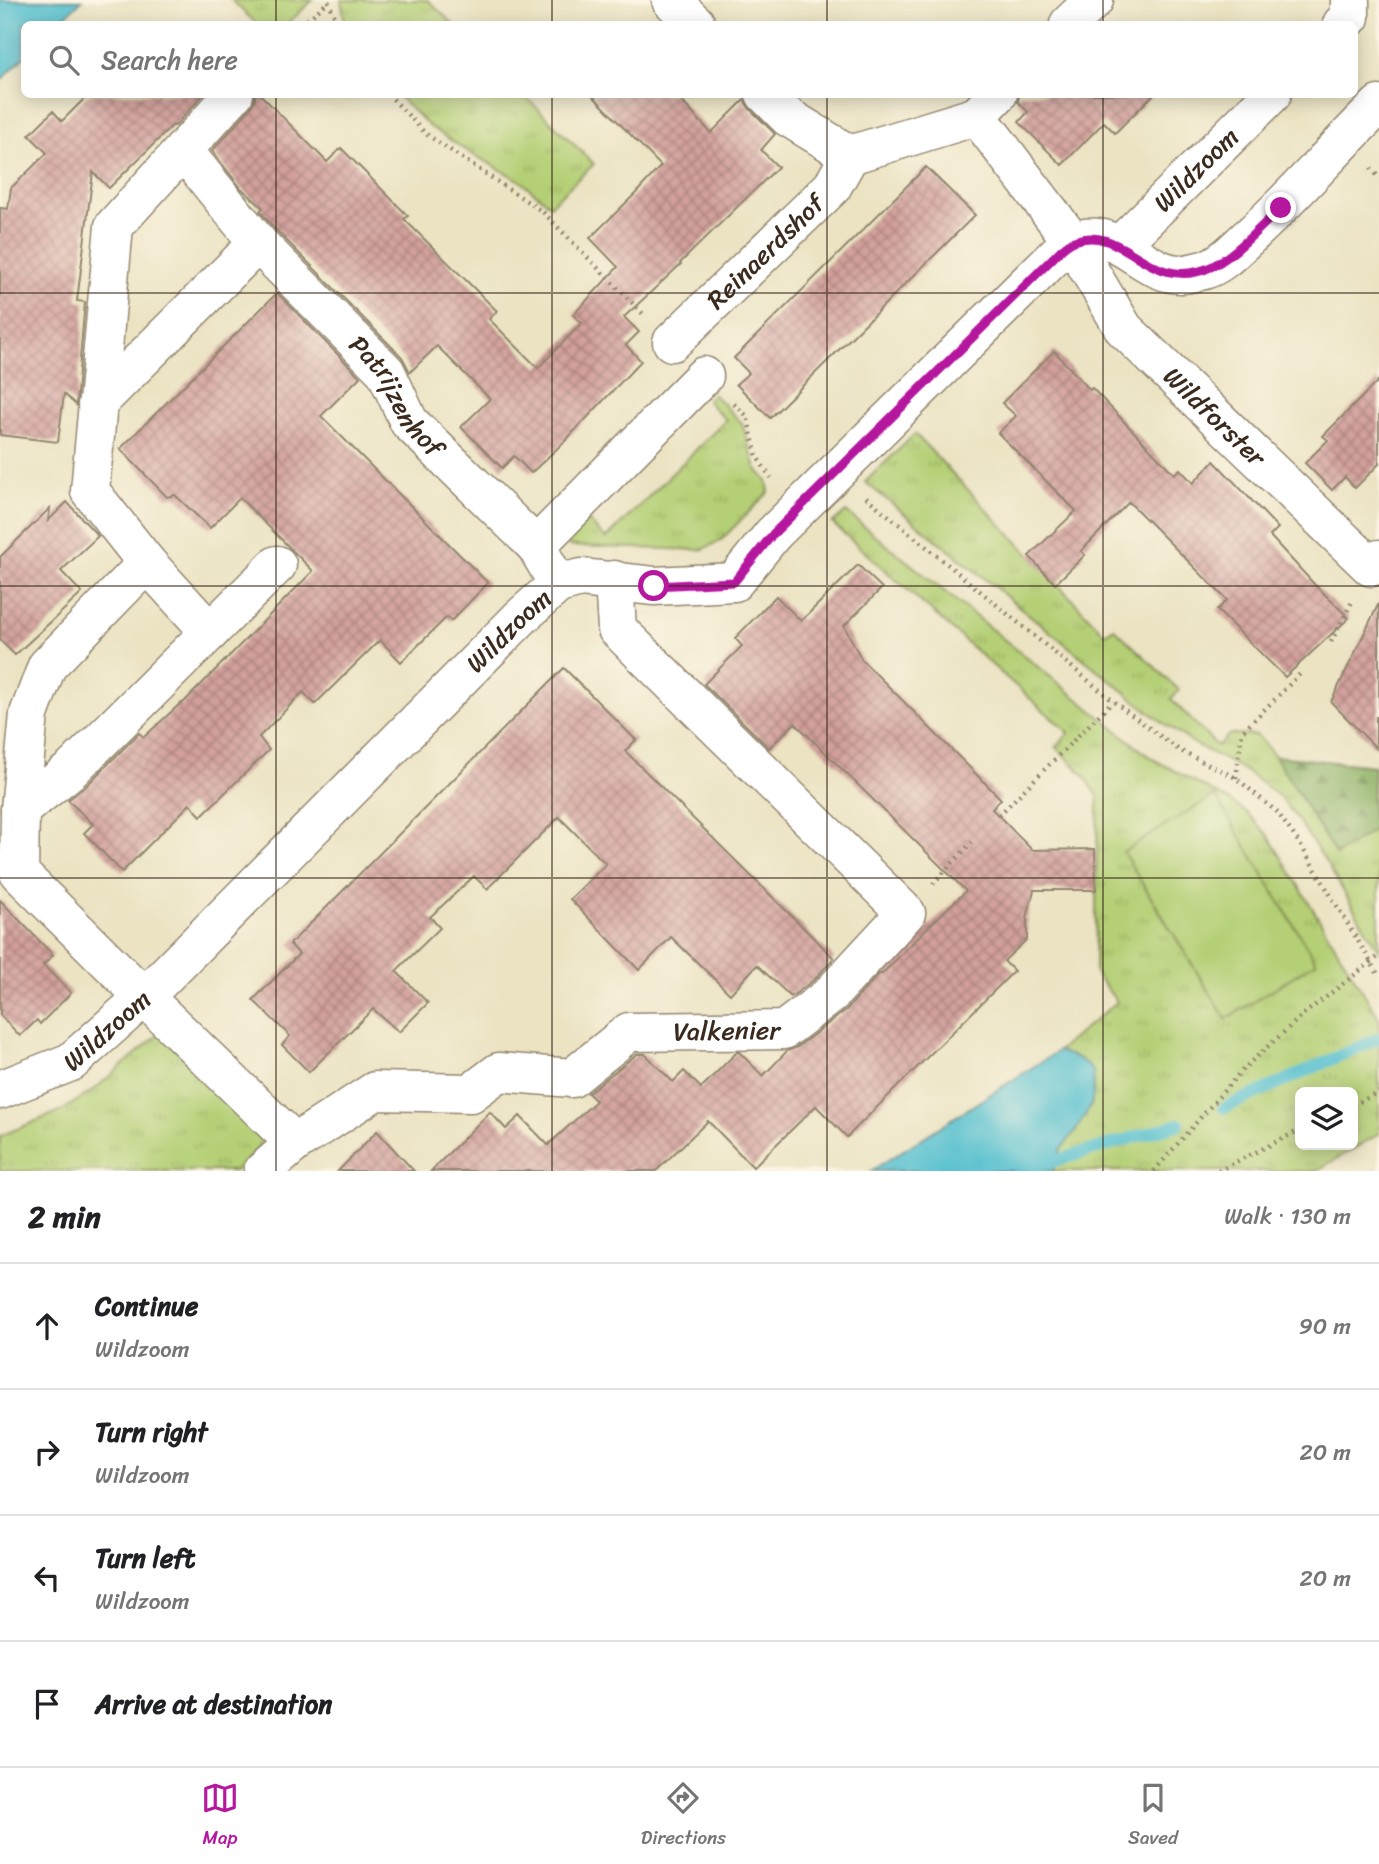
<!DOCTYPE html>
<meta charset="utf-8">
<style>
:root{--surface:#fff;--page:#f6f6f6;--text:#202124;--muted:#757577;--line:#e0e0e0;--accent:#b5179e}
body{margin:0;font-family:Sriracha,sans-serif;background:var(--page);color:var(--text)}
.controls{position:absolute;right:21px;bottom:21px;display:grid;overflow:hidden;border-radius:10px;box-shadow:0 4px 18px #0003}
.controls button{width:63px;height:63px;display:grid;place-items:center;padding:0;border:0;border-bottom:2px solid var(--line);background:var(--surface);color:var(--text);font:35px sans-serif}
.stop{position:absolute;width:21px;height:21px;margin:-16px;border:5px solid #b5179e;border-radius:50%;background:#fff}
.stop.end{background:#b5179e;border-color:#fff;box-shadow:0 2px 7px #0008}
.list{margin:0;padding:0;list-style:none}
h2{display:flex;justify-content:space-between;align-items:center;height:91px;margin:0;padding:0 28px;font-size:30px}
h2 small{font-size:23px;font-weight:400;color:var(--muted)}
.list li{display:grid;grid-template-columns:46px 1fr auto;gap:21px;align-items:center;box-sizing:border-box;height:126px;padding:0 28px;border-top:2px solid var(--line)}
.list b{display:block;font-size:26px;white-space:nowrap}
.list p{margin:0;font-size:23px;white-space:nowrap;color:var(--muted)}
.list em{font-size:23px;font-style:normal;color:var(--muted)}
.icon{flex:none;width:38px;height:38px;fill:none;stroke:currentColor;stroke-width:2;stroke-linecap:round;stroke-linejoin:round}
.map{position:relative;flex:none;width:1379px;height:1171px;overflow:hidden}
.search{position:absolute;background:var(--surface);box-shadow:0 4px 18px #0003;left:21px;right:21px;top:21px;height:77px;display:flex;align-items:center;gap:18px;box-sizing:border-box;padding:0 24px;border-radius:10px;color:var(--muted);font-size:26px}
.sheet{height:595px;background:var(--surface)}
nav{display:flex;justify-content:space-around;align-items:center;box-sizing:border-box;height:98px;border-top:2px solid var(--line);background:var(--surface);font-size:19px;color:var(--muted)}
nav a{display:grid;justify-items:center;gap:4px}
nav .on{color:var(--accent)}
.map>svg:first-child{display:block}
.grass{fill:url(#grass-tufts);stroke:#787c49;stroke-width:2;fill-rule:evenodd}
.forest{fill:url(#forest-firs);stroke:#656e42;stroke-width:2}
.garden{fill:#b4cf74;stroke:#787c49;stroke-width:2}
.water{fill:#54c0cf;stroke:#487576;stroke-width:2}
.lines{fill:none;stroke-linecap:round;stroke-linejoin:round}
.stream{stroke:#54c0cf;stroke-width:12}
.building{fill:url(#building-cross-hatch)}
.street-casing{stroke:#938670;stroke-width:41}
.path{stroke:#938670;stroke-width:4.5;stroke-dasharray:2 5;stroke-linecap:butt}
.street{stroke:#fff;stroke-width:38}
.route{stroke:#b5179e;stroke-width:9}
.grid{fill:none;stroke:#3b2a1e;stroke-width:2;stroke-opacity:0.55}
.labels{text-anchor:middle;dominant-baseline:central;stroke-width:6;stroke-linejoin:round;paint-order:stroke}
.street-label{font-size:26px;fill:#3b2a1e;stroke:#fcf5e5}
</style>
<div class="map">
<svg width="1379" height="1171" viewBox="0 0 1379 1171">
<defs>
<pattern id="grass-tufts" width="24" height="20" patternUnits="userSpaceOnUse" patternTransform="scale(1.75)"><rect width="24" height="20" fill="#b4cf74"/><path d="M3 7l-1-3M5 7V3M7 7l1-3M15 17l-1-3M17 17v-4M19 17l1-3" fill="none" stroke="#9cb264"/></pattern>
<pattern id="forest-firs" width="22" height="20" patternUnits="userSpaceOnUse" patternTransform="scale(1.75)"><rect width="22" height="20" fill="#8fb266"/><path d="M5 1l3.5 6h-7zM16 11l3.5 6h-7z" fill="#769153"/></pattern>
<pattern id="building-cross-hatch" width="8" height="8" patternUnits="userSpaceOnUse" patternTransform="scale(1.75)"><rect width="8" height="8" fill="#d3a09c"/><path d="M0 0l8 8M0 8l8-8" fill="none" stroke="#ac837f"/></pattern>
</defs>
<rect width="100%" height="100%" fill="#fcf5e5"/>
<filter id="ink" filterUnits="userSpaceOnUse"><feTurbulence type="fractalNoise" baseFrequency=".0143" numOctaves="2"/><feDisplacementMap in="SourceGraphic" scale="14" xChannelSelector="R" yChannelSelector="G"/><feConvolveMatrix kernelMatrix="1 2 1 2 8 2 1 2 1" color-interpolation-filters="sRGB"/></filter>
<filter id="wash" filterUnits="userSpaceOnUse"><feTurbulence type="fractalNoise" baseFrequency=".00686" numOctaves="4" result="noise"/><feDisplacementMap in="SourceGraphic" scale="28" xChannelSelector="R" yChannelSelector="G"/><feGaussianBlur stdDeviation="1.57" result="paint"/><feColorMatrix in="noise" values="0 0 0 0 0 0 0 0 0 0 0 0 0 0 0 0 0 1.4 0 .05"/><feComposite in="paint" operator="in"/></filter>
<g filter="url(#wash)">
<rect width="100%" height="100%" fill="#ebe3c2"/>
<g class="grass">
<polygon points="231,0 313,0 287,24 257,24"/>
<polygon points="341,0 428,0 453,24 348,24 344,17"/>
<polygon points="397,95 524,95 594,164 550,205 519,180 470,153 429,126"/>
<polygon points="713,394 742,423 756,468 767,481 769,492 720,541 702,550 569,546 570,539 588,520 606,539 726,420 707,401"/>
<polygon points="915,434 1105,634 1114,628 1179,690 1171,699 1217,746 1230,734 1257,735 1275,756 1336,855 1379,826 1379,951 1326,862 1295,816 1279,796 1244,770 1198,746 1163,723 865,482"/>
<path d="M846,512L1151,758L1228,800L1247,813L1268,835L1379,1018V1134L1315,1171H1053L1061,1149L1076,1130L1094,1088L1092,1071L1080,1059L1058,1051L1117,1002L1095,973L1098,796L1083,774L1056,747L1069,733L832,523ZM1123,852L1315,962L1226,1019ZM1300,1092H1353V1145H1300Z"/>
<polygon points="160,1033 263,1135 257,1150 235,1171 0,1171 0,1136 63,1110 95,1089"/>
</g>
<polygon class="forest" points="1275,756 1374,766 1372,818 1379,813 1379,826 1336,855"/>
<polygon class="garden" points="1215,795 1316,962 1226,1019 1123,852"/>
<g class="water">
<polygon points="0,0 82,0 57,24 24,24 24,57 0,81"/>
<polygon points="1058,1051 1080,1059 1093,1071 1094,1088 1091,1106 1076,1130 1061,1149 1053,1171 871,1171"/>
</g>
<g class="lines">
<g class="stream">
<polyline points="1224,1108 1379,1038"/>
<polyline points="1021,1171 1179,1124"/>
</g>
</g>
<g id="blocks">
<g class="building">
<polygon points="89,94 204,94 175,126 173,125 109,188 93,172 77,301 85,302 76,405 64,394 58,442 0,435 0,208 8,209 11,188 47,153 29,135 53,111 62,121"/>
<polygon points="255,94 260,94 327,162 341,148 408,216 404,219 497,311 489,319 538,368 582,323 573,315 618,267 590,238 635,194 661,166 591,94 675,94 711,133 744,100 750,109 775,134 761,150 778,167 680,263 681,264 624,317 639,332 626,345 641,361 564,442 531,473 514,456 502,468 461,427 490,399 437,346 410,372 402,357 274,228 260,211 263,208 241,188 212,151 250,109 255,99"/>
<polygon points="1019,94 1154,94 1115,133 1104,122 1062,165 1019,122 1028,112 1018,102"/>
<polygon points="926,167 975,215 770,418 736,384 749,373 734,358"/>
<polygon points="277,293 360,377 321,416 488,583 451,621 447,617 401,662 380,640 315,704 303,692 259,737 269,750 201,816 190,804 122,872 84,833 93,824 68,800 86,786 139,733 144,737 181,703 182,704 313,571 240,498 210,528 175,495 167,497 120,449"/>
<polygon points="1054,351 1090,390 1092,388 1174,474 1180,469 1193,483 1214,461 1278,528 1270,536 1314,584 1349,618 1285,677 1217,610 1227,600 1129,502 1081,551 1085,555 1055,584 1029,556 1076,511 998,433 1016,416 1002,403"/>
<polygon points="1379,380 1379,464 1355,488 1345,477 1332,490 1305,463 1328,440 1323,436"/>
<polygon points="67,502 98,536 61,571 82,593 15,655 0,640 0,557 50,508 48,521"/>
<polygon points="858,565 882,588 844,626 862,660 1001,799 992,809 1032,850 1095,849 1096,890 1034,890 1027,918 1027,939 1004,961 1014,971 847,1137 816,1106 753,1167 708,1121 656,1171 431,1171 490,1112 506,1129 520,1116 548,1145 596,1101 588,1093 637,1054 645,1054 673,1082 684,1071 701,1088 737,1052 739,1052 763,1076 787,1051 797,1047 846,1010 879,974 882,974 930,925 966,891 795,723 769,748 704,684 742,646 735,638 776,596 801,621"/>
<polygon points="1379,603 1379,717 1376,717 1376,748 1331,702"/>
<polygon points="564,668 636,740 625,751 834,958 815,979 791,997 757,965 730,994 671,937 639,970 570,899 606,864 559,817 487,889 474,876 430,917 440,928 396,971 428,1003 399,1032 373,1009 309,1072 282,1045 290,1036 253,1000 299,954 290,944"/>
<polygon points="0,900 53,955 43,965 71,993 40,1024 37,1020 20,1036 0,1015"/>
<polygon points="377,1131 414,1171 338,1171"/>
</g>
</g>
</g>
<g filter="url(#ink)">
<use href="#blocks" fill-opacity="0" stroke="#938670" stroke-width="2"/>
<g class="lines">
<g class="street-casing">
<g id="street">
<polyline points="671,0 696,24"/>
<polyline points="1069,24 1094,0"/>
<polyline points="1342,24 1350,17 1350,0"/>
<polyline points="765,94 788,117 850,155"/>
<path id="s1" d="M977,116L1072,241L1124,329L1371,567L1379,559"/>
<path id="s2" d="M183,150L258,243L386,372L409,422L536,546L558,584"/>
<path id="s3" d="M1120,245L1272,94"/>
<path id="s4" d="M672,342L832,187L850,155L977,116L998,94"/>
<polyline points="97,404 258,243"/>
<polyline points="536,546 704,376"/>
<path id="s5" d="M147,563L47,666L29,714L20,810L19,873L144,997L295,1143L375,1091L471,1093L499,1072L572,1078L629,1032L784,1030L830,995L906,913L617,629L614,580"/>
<polyline points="210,632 147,563 90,491 114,226 234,94"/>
<polyline points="20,810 71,770 277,565"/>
<path id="s6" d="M0,1090L71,1062L144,997L521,617L558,584L581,578L654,586L734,582L773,534L1053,258C1059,253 1066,244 1074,241C1118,224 1143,276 1183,274C1189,274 1198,271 1204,270C1222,265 1237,247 1251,235C1296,194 1336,147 1379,105"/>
<polyline points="263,1171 295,1143"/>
</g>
</g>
<g class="path">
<polyline points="328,1 338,24"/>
<polyline points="302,24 328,2"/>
<polyline points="388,94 426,134 543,212 643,314"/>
<polyline points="1371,168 1379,178"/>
<polyline points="734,404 747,416 757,457 771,478"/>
<polyline points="866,497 1113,701 1179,750 1236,778 1277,812 1300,844 1379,976"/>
<polyline points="1331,642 1352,602"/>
<polyline points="1236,778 1242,732 1301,673"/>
<polyline points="999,815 1113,701"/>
<polyline points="933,884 972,842"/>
<polyline points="1353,1105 1379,1092"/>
<polyline points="1154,1171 1244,1068 1304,1014 1379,956"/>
<polyline points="1218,1171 1300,1130"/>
</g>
<use href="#street" class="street"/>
</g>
</g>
<g class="lines" filter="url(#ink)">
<path class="route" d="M654,586L734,582L773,534L1053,258C1059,252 1066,244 1074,241C1107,229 1130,256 1158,268C1173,275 1191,275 1206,269C1230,261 1262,225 1281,208"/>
</g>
<path class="grid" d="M276,0V24M552,0V24M827,0V24M1103,0V24M276,94V1171M552,94V1171M827,94V1171M1103,94V1171M0,293H1379M0,586H1379M0,878H1379"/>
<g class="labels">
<g class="street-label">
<text stroke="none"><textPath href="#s3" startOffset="107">Wildzoom</textPath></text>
<text stroke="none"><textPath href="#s4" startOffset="130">Reinaerdshof</textPath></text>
<text stroke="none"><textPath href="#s2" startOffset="327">Patrijzenhof</textPath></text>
<text stroke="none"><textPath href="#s1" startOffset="385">Wildforster</textPath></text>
<text stroke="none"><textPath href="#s6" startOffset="691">Wildzoom</textPath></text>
<text stroke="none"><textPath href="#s6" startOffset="124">Wildzoom</textPath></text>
<text stroke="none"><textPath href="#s5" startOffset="1211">Valkenier</textPath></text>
</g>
</g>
</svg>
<div class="controls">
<button><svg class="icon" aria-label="layers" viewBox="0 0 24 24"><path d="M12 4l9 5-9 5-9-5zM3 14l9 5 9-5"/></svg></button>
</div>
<div class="stop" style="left:654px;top:586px"></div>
<div class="stop end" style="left:1281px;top:208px"></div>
<div class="search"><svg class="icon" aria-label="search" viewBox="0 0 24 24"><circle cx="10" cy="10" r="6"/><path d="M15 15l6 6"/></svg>Search here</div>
</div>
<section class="sheet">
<h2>2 min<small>Walk · 130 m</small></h2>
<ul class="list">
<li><svg class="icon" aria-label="ahead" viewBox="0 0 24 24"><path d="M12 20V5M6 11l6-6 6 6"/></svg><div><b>Continue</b><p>Wildzoom</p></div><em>90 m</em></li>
<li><svg class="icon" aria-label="right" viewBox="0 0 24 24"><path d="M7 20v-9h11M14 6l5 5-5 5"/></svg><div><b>Turn right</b><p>Wildzoom</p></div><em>20 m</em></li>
<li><svg class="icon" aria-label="left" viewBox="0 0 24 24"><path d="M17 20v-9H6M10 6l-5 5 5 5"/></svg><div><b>Turn left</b><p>Wildzoom</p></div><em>20 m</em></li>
<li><svg class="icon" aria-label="arrive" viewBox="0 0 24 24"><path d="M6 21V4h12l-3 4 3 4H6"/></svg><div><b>Arrive at destination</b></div></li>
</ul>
</section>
<nav>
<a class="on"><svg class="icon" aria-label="map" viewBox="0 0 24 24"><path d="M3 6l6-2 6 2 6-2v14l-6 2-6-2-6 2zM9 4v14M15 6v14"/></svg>Map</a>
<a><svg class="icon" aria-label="directions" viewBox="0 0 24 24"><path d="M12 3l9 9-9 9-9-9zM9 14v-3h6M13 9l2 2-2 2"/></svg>Directions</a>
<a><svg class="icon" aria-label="saved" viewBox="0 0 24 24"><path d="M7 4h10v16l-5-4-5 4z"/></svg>Saved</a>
</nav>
